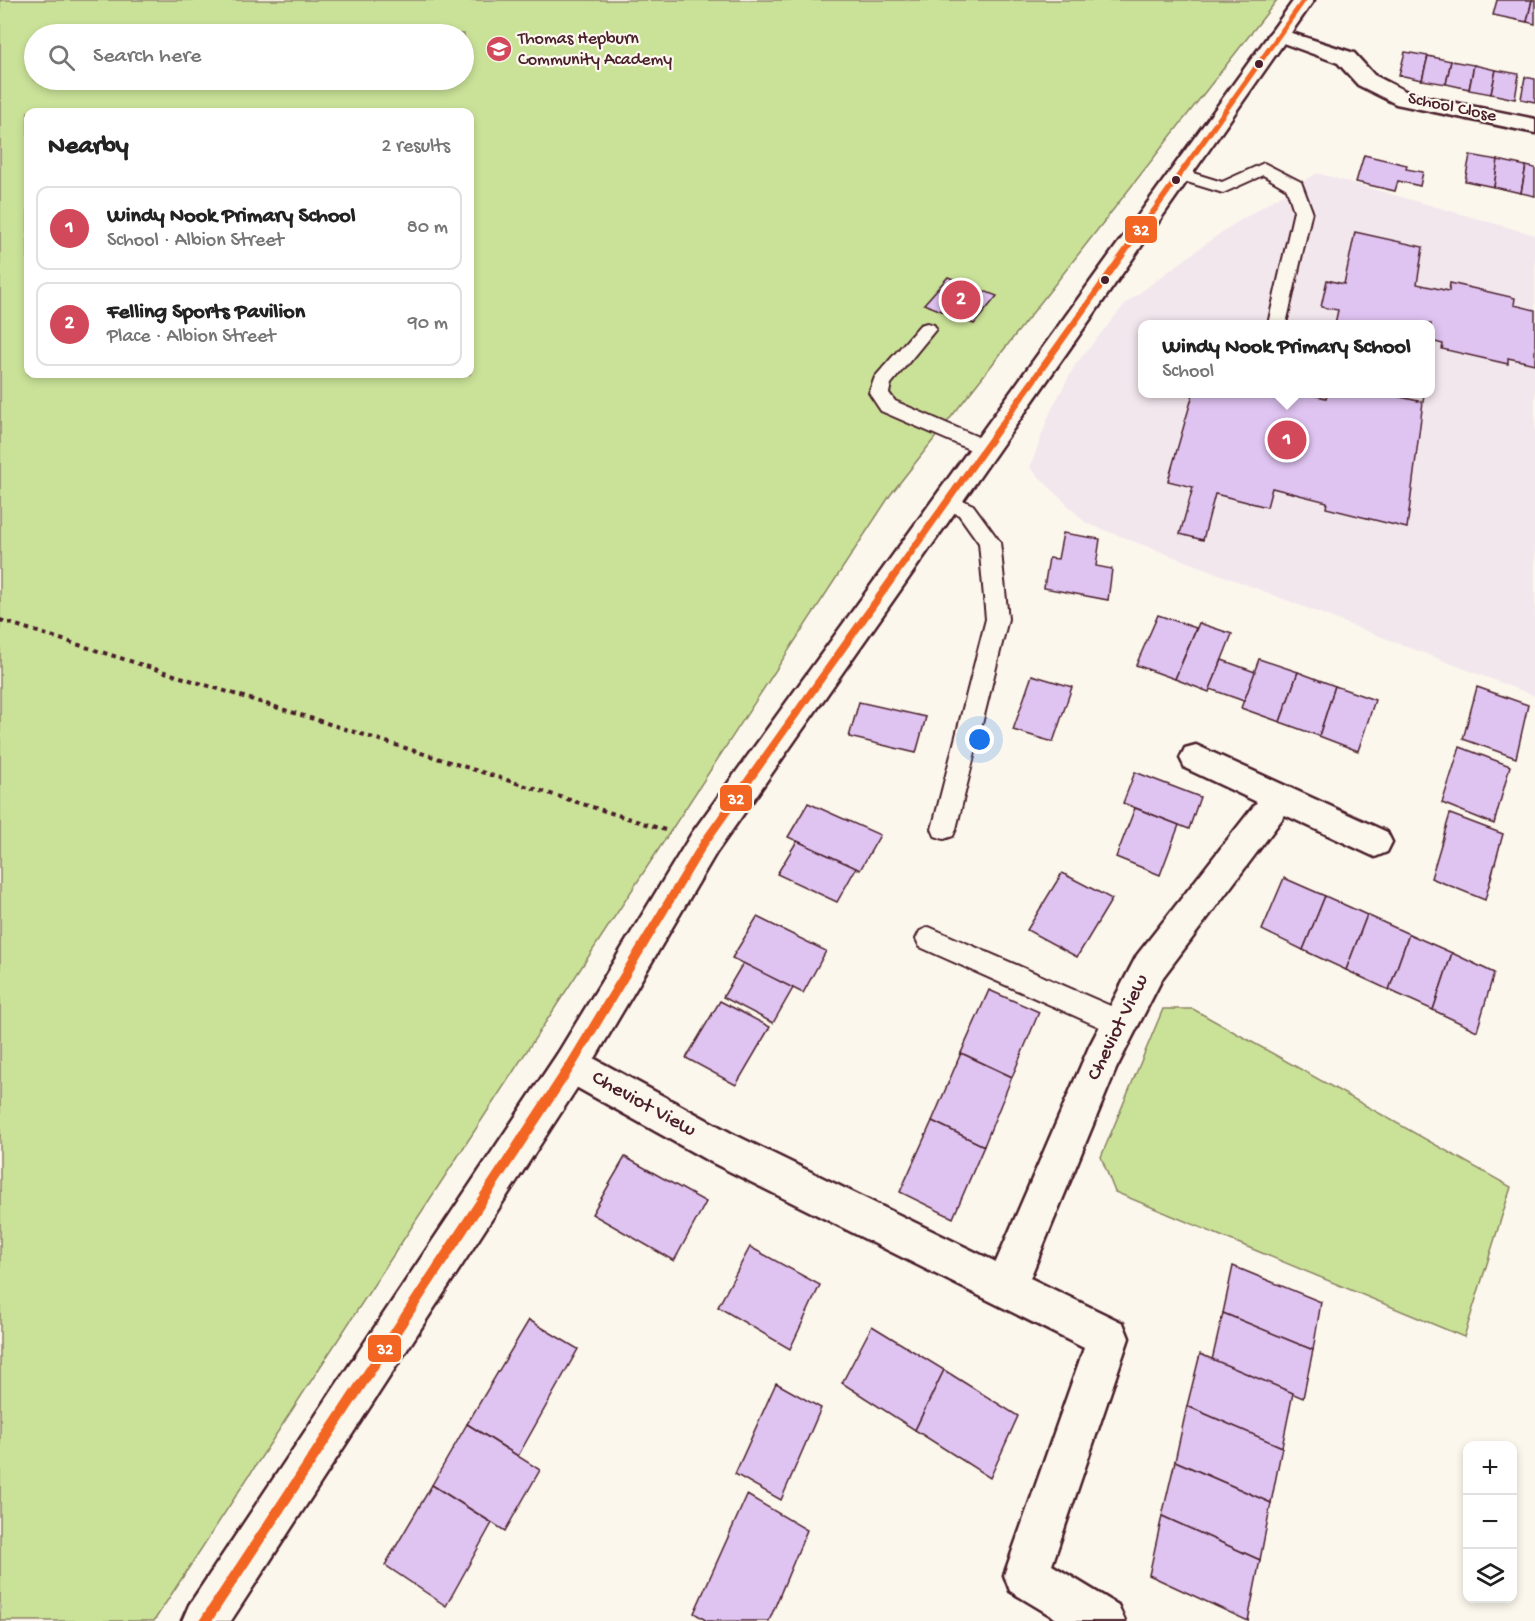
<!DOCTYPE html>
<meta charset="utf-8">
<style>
:root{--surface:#fff;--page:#f2f2f2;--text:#222;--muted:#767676;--line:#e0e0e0;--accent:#d1495b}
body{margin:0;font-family:"Gochi Hand",sans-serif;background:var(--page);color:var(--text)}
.controls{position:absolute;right:18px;bottom:18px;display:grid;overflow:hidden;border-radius:12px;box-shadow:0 3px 9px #0003}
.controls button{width:54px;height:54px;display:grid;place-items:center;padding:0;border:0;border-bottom:2px solid var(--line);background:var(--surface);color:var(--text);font:30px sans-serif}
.you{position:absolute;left:980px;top:740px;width:21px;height:21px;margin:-15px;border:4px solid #fff;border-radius:50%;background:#1a73e8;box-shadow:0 0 0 9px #1a73e833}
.badge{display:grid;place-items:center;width:39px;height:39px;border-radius:50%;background:var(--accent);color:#fff;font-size:20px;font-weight:700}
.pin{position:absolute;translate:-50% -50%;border:3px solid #fff;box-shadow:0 2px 6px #0006}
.popup{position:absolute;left:1138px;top:320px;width:297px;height:78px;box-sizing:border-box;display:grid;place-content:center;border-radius:12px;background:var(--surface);filter:drop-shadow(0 2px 4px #0005);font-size:20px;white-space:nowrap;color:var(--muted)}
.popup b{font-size:22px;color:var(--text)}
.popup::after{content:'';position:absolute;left:50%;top:100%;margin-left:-12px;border:12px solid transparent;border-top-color:var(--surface)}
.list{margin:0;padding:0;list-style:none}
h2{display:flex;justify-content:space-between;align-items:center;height:78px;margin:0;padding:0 24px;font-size:26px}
h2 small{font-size:20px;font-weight:400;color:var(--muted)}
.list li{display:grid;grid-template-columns:39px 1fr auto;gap:18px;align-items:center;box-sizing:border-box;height:84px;margin:0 12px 12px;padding:0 12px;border:2px solid var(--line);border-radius:12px}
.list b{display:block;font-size:22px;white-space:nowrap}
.list p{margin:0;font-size:20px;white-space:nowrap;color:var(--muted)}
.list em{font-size:20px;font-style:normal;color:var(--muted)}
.icon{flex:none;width:33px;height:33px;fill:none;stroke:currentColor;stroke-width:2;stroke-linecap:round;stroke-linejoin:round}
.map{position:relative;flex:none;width:1535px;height:1621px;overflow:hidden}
.search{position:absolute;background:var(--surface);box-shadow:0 3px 9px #0003;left:24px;top:24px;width:450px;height:66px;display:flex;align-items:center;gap:15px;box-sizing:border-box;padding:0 21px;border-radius:33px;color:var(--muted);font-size:22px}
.panel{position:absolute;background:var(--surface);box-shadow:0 3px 9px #0003;left:24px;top:108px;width:450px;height:270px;border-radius:12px}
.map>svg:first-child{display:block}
.built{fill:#f3e7ee;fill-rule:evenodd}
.green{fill:#cae298;stroke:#8a8062;stroke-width:1.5;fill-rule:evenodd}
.building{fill:#dfc3f1;stroke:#4a1f2b;stroke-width:1.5}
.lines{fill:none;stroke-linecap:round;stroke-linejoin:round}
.lane-casing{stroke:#4a1f2b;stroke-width:4}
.street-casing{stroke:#4a1f2b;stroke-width:5}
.secondary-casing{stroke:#4a1f2b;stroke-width:5}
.path{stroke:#4a1f2b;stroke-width:4;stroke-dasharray:4.5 4.5;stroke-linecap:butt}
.lane{fill:#fbf7ec;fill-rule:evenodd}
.street{fill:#fbf7ec;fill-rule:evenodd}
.secondary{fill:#fbf7ec;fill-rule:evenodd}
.bus-1-casing{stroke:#fbf7ec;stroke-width:5}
.bus-1{fill:#f26522;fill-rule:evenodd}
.bus-dot{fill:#4a1f2b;stroke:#fbf7ec;stroke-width:2}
.labels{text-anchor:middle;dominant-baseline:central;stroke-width:4.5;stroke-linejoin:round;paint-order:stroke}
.far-poi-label{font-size:18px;fill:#4a1f2b;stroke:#fbf7ec;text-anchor:start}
.far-street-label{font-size:18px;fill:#4a1f2b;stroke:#fbf7ec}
.street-label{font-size:21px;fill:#4a1f2b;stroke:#fbf7ec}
.line-badge{stroke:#fbf7ec;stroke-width:2}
.badge-label{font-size:16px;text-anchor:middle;font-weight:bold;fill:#fff}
</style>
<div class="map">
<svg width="1535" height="1621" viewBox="0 0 1535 1621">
<rect width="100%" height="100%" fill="#fbf7ec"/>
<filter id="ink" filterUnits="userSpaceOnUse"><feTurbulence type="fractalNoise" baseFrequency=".0167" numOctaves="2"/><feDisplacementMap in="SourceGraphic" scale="12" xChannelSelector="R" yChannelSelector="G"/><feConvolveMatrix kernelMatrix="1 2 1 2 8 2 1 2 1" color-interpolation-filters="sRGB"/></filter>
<g filter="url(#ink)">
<path class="built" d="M1317,173L1535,235V696L1086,523L1030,468L1050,412L1075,365L1126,303L1223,231ZM1143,324H1431V394H1143Z"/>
<g class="green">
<path d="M0,0H1277L891,494L154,1621H0ZM34,34H464V80H34ZM28,112H470V374H28Z"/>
<polygon points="1163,1009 1193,1009 1511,1187 1464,1337 1115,1192 1101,1157"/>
</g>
<g class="building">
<polygon points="1497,0 1532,0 1527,22 1493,15"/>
<polygon points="1532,0 1535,0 1535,24 1527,22"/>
<polygon points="1405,52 1428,56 1422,80 1399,75"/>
<polygon points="1428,56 1451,61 1446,84 1422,80"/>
<polygon points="1451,61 1474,65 1469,89 1446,84"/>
<polygon points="1474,65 1496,70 1491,94 1469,90"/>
<polygon points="1496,70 1519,74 1515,99 1491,94"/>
<polygon points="1525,77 1535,79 1535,102 1521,99"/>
<polygon points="1364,155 1407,165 1406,169 1423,172 1420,186 1398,181 1395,191 1356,182"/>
<polygon points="1470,155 1498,160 1494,187 1465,181"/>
<polygon points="1498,160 1526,166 1521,193 1494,187"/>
<polygon points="1526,166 1535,168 1535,196 1521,193"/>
<polygon points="1355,232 1423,247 1417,284 1449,291 1450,283 1515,298 1514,305 1535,310 1535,364 1508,358 1508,364 1442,349 1443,344 1431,341 1431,324 1335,324 1338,310 1321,307 1327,280 1344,284"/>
<polygon points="948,277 997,296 974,324 924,304"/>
<polygon points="1193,394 1309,394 1326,398 1327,394 1387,394 1423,402 1424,394 1407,528 1326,508 1327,502 1272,488 1267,507 1215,494 1203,540 1180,534 1193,487 1168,481"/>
<polygon points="1063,533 1100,539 1096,566 1112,569 1108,600 1044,588 1049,558 1058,559"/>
<polygon points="1158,615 1196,628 1175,679 1136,665"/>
<polygon points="1199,623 1232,634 1209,692 1175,679"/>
<polygon points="1259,659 1298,672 1280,722 1241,708"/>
<polygon points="1222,660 1255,672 1244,701 1210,689"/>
<polygon points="1298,672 1335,686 1319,736 1280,722"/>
<polygon points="1032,675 1072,687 1053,742 1013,730"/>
<polygon points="1335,686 1375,700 1358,751 1319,736"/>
<polygon points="1477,687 1528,705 1516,758 1463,739"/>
<polygon points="859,702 926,717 916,753 849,737"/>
<polygon points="1460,747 1510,766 1494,824 1442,803"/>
<polygon points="1135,772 1200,797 1189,829 1123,803"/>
<polygon points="808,803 880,835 860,870 788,837"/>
<polygon points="1135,808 1179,825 1160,875 1116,857"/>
<polygon points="1450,814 1503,834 1485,900 1431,878"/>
<polygon points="797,841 856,868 837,902 777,874"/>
<polygon points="1062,873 1112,899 1077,957 1027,930"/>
<polygon points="1284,878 1325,896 1303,950 1262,930"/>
<polygon points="1325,896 1367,915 1346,970 1303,950"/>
<polygon points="1367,915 1409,934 1389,990 1346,970"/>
<polygon points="757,917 826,951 803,993 732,958"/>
<polygon points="1409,934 1452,953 1433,1010 1389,990"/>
<polygon points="1452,953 1494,973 1477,1031 1433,1010"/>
<polygon points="743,963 793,988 773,1023 723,997"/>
<polygon points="989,990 1039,1012 1012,1077 961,1053"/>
<polygon points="720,1001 770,1027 736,1085 686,1058"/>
<polygon points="961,1053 1012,1077 984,1146 932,1121"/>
<polygon points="932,1121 984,1146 953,1218 900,1192"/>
<polygon points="625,1157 706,1202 674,1261 592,1214"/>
<polygon points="750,1247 820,1285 790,1349 718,1307"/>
<polygon points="1233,1266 1321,1302 1313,1350 1223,1313"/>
<polygon points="1223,1313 1313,1350 1303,1398 1212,1360"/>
<polygon points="529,1320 578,1349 518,1456 467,1424"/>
<polygon points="872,1326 944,1370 915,1430 842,1383"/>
<polygon points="1200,1354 1293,1393 1282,1447 1187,1406"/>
<polygon points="944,1370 1018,1416 990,1478 915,1430"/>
<polygon points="776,1383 821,1408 781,1500 735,1474"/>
<polygon points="1187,1406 1282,1447 1271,1503 1175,1461"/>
<polygon points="467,1424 540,1470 505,1531 432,1485"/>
<polygon points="1175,1461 1271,1503 1260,1560 1162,1516"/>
<polygon points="432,1485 492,1523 446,1606 385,1565"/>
<polygon points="747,1495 807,1530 769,1621 707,1621 694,1613"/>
<polygon points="1162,1516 1260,1560 1248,1621 1149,1575"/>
</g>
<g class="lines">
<g class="lane-casing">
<g id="lane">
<polygon points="1264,163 1301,182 1312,211 1286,324 1268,324 1294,211 1287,189 1263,175 1223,193 1174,178 1172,174 1180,169 1222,182"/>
<polygon points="927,323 934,325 936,329 891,384 889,393 895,401 992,443 995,448 992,453 978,453 881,411 869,393 875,377 920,325"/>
<polygon points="947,493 973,505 1000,542 1008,619 956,829 953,836 944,839 935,836 932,829 986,619 979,543 959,515 940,506 937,501 940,496"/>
<polygon points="929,927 1129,1014 1133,1023 1129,1032 1120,1035 1111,1032 920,947 916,939 920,931"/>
</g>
</g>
<g class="street-casing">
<g id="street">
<polygon points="1279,29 1354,53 1374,75 1411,94 1535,119 1535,133 1396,104 1358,85 1338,63 1272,39 1268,35 1272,31"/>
<polygon points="1196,745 1387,832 1392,842 1387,852 1375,857 1285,815 1163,977 1116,1069 1030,1278 1123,1323 1129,1338 1052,1565 1118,1605 1125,1621 1060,1621 1010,1591 1004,1575 1084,1348 705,1159 558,1077 553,1065 558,1053 571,1047 584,1053 731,1133 996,1262 1089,1047 1137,955 1257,802 1185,768 1180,758 1185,748"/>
</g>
</g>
<g class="secondary-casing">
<polygon id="secondary" points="1294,0 1314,0 716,853 584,1077 231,1621 182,1621 189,1605 558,1053 692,833"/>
</g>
<polyline class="path" points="0,620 665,830"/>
<use href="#lane" class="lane"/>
<use href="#street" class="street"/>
<use href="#secondary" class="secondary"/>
<g class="bus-1-casing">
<polygon id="bus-1" points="1301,0 1307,0 707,846 575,1068 212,1621 199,1621 567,1062 701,840"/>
</g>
<use href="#bus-1" class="bus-1"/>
</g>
</g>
<defs>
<g id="school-disc" transform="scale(1.35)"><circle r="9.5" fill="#d1495b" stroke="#fbf7ec"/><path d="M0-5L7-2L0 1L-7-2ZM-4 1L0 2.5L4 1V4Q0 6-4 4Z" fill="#fff"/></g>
</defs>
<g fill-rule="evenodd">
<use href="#school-disc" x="499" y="49"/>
</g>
<g class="bus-dot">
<circle cx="1259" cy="64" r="5"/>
<circle cx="1176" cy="180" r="5"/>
<circle cx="1105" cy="280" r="5"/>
</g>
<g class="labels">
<g class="far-poi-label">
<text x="518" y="39">Thomas Hepburn<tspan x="518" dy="21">Community Academy</tspan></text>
</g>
<g class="far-street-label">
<text transform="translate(1452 108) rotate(12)">School Close</text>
</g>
<g class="street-label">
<text transform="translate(1119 1028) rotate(-64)">Cheviot View</text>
<text transform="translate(643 1105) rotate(29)">Cheviot View</text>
</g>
</g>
<g class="line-badge">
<rect x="1124" y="215" width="34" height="29" rx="6" fill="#f26522"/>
<rect x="719" y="784" width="34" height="28" rx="6" fill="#f26522"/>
<rect x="367" y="1334" width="35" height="29" rx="6" fill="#f26522"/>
</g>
<g class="badge-label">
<text x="1141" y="235">32</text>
<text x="736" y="804">32</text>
<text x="385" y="1354">32</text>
</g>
</svg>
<div class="controls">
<button>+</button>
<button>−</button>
<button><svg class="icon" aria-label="layers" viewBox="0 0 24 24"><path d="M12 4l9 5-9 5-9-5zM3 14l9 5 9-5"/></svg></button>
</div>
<div class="you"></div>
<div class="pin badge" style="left:1287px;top:440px">1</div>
<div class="popup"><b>Windy Nook Primary School</b>School</div>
<div class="pin badge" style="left:961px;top:300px">2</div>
<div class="search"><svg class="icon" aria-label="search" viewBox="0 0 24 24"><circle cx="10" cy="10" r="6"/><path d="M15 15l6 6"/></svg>Search here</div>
<section class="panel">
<h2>Nearby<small>2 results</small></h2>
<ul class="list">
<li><span class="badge">1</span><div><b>Windy Nook Primary School</b><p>School · Albion Street</p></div><em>80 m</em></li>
<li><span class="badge">2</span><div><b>Felling Sports Pavilion</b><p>Place · Albion Street</p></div><em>90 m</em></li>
</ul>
</section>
</div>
